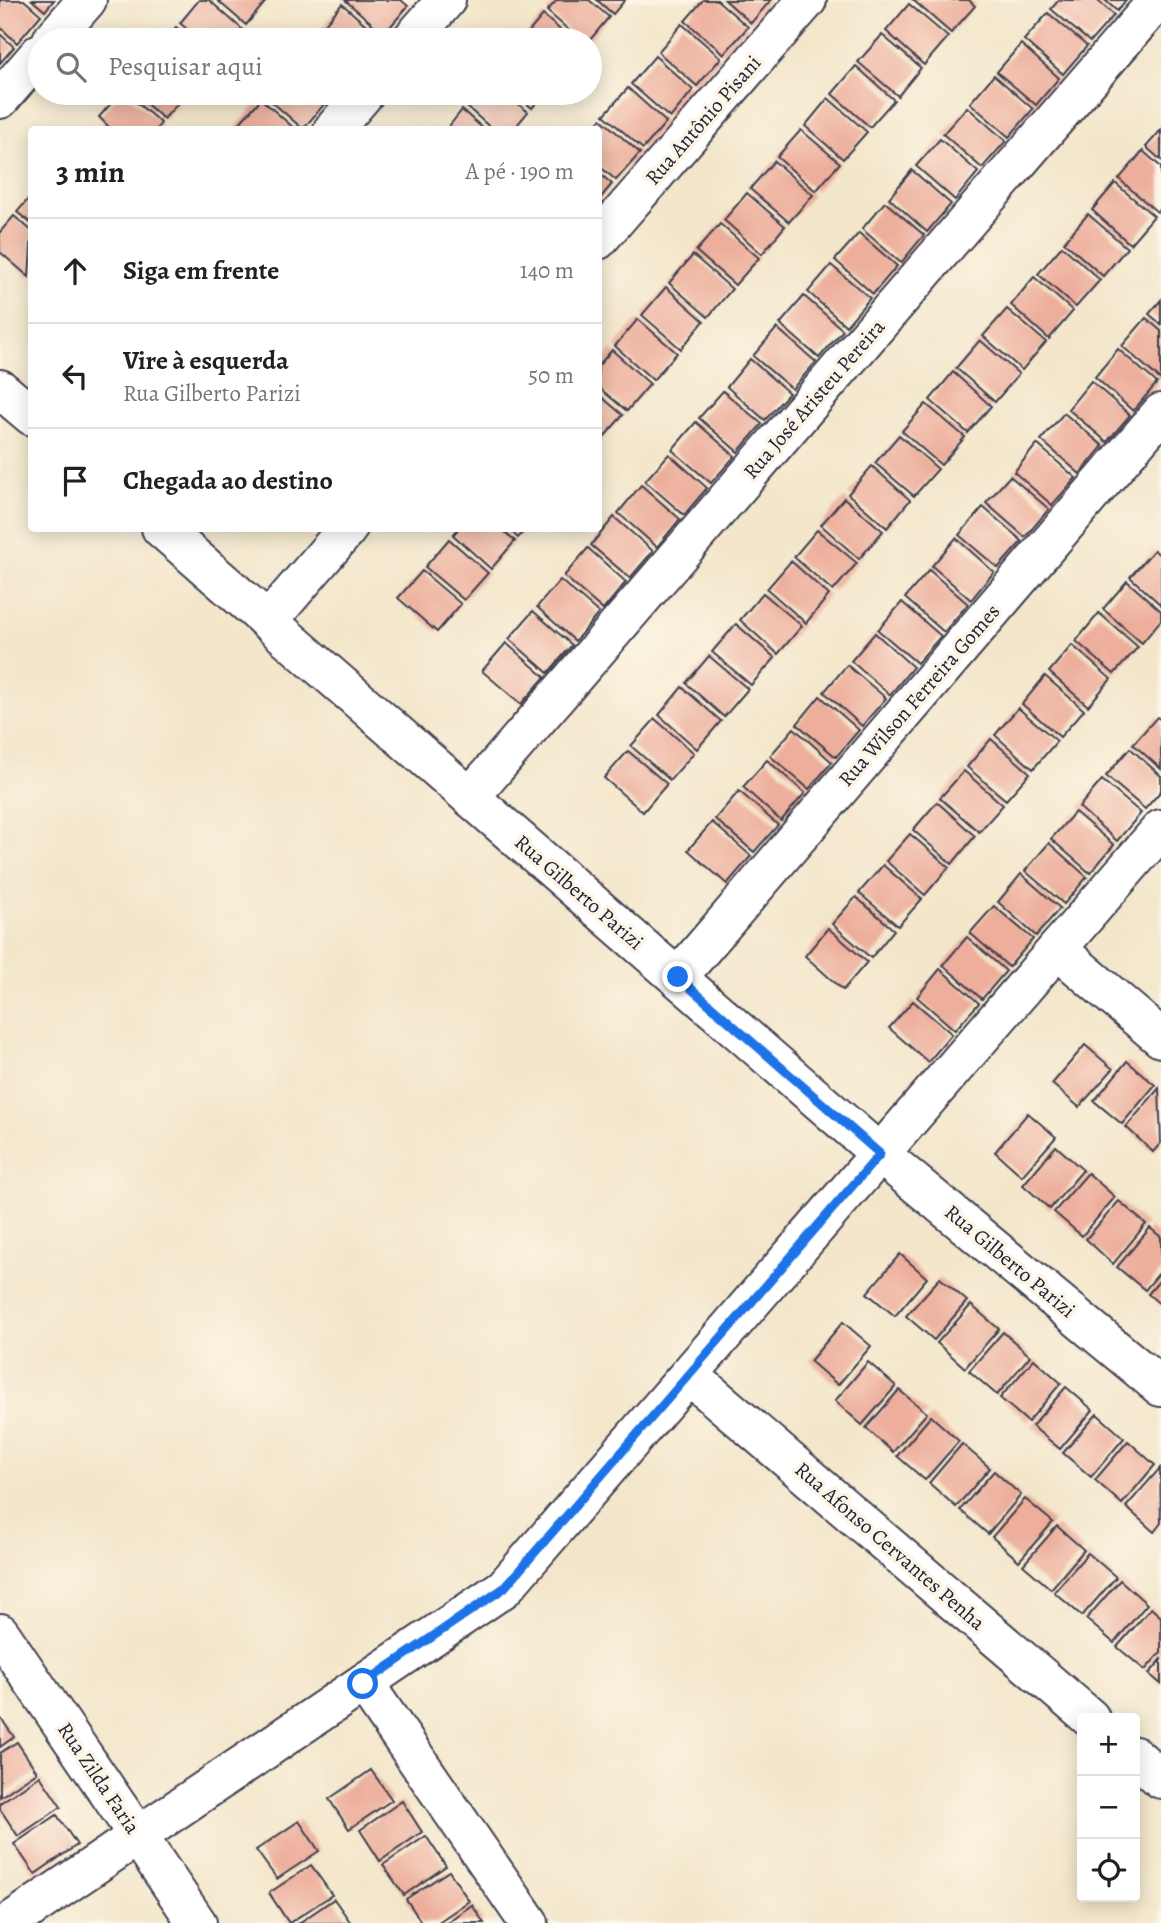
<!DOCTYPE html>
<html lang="pt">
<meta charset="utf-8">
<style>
:root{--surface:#fff;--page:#f6f6f6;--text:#202124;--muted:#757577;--line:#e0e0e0}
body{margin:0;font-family:Alegreya,serif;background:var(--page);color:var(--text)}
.controls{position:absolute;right:21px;bottom:21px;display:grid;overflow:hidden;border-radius:7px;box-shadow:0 4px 18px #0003}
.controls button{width:63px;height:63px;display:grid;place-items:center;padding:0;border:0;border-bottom:2px solid var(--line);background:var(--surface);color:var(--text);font:35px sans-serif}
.stop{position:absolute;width:21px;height:21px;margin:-16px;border:5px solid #1a73e8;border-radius:50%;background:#fff}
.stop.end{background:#1a73e8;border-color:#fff;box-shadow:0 2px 7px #0008}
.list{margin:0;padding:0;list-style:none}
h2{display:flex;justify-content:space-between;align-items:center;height:91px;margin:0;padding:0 28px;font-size:30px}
h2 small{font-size:23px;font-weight:400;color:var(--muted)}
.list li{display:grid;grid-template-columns:46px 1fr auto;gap:21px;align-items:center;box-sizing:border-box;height:105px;padding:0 28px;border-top:2px solid var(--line)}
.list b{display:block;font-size:26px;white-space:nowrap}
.list p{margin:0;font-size:23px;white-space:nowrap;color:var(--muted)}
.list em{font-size:23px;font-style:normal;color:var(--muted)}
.icon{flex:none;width:38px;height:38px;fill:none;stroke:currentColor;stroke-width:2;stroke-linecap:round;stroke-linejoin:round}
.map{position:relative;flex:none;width:1161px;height:1923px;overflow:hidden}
.search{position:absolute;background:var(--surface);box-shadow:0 4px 18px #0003;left:28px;top:28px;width:574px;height:77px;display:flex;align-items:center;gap:18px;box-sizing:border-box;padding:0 24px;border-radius:38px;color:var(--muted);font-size:26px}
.panel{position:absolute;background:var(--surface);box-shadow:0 4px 18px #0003;left:28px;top:126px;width:574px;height:406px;border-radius:7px}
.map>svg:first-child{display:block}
.building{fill:#edae9b}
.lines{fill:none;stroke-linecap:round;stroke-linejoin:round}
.minor-casing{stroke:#413f50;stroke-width:42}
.minor{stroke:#fff;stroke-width:38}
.route{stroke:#1a73e8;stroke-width:9}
.labels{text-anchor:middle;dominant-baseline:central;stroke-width:7;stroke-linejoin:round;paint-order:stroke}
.street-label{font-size:21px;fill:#22223b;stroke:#fcf5e5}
</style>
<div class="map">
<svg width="1161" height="1923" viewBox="0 0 1161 1923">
<rect width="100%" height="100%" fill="#fcf5e5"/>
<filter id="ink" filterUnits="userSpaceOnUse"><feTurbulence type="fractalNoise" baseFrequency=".0143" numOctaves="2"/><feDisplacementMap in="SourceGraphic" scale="14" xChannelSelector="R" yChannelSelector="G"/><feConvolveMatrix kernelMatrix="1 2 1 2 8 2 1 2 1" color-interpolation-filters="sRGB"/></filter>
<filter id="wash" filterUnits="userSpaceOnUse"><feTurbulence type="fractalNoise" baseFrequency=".00686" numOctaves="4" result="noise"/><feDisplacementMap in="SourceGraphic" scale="28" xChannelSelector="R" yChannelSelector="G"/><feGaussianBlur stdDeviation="1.57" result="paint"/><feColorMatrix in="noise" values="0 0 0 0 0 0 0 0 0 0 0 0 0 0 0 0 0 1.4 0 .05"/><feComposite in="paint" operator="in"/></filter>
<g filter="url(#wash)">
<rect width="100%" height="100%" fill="#f3e6ca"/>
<g id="blocks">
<g class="building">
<polygon points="0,0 24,0 41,15 17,43 0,27"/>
<polygon points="32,0 54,0 45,11"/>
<polygon points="199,0 209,0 242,29 232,40 199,40 180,23"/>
<polygon points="217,0 267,0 246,25"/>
<polygon points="345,0 401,0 408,6 384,34"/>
<polygon points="557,0 589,0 609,17 590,40 580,40 547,11"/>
<polygon points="597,0 625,0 613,14"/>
<polygon points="703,0 717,0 748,27 724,54 685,21"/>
<polygon points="725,0 771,0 751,23"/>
<polygon points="913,0 969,0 975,6 951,33"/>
<polygon points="1059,0 1097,0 1114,15 1090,42 1051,9"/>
<polygon points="1105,0 1126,0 1117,11"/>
<polygon points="342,4 381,38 379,40 328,40 318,32"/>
<polygon points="909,4 948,37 924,65 886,31"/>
<polygon points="1048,13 1087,46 1063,74 1024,40"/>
<polygon points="543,15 572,40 522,40"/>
<polygon points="682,24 721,58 697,86 658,52"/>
<polygon points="176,27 192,40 165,40"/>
<polygon points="0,34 14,47 0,63"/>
<polygon points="882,35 921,68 898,96 858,62"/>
<polygon points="1021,44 1059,78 1036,105 997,72"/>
<polygon points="655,56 693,90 670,118 631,84"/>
<polygon points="856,66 894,100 870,127 832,94"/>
<polygon points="994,75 1033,109 1009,137 970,103"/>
<polygon points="628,88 666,122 643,149 604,115"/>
<polygon points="120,93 125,93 161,123 156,130 112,130 99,117"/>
<polygon points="134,93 187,93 164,119"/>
<polygon points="266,93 317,93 327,101 303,129 264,95"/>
<polygon points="477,93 505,93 528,112 513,130 493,130 466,106"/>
<polygon points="514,93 545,93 532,108"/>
<polygon points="828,98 867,132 843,159 805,126"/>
<polygon points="261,99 296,130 241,130 237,126"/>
<polygon points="967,107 1006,141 982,168 943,134"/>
<polygon points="462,110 485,130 446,130"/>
<polygon points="601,119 640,153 616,180 598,165 598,130 592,130"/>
<polygon points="801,130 840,163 816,191 777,157"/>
<polygon points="1161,130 1161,160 1146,147"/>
<polygon points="940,139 978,172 955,200 916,166"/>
<polygon points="1143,151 1161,167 1161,208 1157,212 1119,179"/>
<polygon points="774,161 813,195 789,222 750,189"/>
<polygon points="912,170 951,204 927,232 889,198"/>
<polygon points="598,172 612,184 598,201"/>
<polygon points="1115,183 1154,216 1130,244 1092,210"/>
<polygon points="747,193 785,226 762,254 724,220"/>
<polygon points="32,195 32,224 17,212"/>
<polygon points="885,202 924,235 901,263 862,229"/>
<polygon points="1088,214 1127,248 1103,276 1064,242"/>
<polygon points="14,216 32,231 29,277 0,252 0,232"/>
<polygon points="720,224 759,258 735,285 696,251"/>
<polygon points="859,233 897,266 873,294 835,260"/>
<polygon points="1062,246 1100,280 1076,307 1038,274"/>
<polygon points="693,255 732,289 708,317 669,283"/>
<polygon points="831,265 870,298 846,326 808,292"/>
<polygon points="1034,277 1073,311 1049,339 1011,305"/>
<polygon points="666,287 704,321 681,349 642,315"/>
<polygon points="804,296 843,330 819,358 780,324"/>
<polygon points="1161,300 1161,324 1149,314"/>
<polygon points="1007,309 1046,342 1022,370 983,336"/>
<polygon points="1146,318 1161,331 1161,380 1122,346"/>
<polygon points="638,319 677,353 653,380 615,346"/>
<polygon points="777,328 816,362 792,389 753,356"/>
<polygon points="980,340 1019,374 995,402 956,368"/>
<polygon points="1118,349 1157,383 1133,411 1095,377"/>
<polygon points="612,350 650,384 627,411 598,387 598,366"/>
<polygon points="750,359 789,393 765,420 727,387"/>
<polygon points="953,372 991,406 968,433 930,400"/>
<polygon points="1091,381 1130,415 1107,442 1068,409"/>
<polygon points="723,391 762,424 738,452 699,418"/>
<polygon points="598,394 623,415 598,444"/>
<polygon points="926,404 965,437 941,465 902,431"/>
<polygon points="1064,413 1103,446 1080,474 1041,440"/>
<polygon points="696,422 735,456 711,483 672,450"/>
<polygon points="899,435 938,469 914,496 875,463"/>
<polygon points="1037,444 1076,478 1052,505 1014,472"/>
<polygon points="669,454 707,488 684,515 645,481"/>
<polygon points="872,466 910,500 887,528 848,494"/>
<polygon points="1010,476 1049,509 1025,537 986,503"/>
<polygon points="641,485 680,519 657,547 618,513"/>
<polygon points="844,498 883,531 859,559 821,525"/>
<polygon points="983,507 1022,541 998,568 959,535"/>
<polygon points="614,517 653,551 630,578 591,545"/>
<polygon points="459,528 500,528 515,541 491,569 453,535"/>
<polygon points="508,528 526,528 518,538"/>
<polygon points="817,530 857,563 833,591 794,557"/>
<polygon points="956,538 994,572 971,600 932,566"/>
<polygon points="449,539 488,573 464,600 425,567"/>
<polygon points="588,548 626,582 603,610 564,576"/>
<polygon points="1154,550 1161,556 1161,605 1130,577"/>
<polygon points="791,561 829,595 806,623 767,589"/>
<polygon points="929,570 968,604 944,632 905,598"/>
<polygon points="422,571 461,604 437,632 398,598"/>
<polygon points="560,580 599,613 575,641 537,607"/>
<polygon points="1127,581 1161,611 1161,620 1142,643 1103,609"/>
<polygon points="763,593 802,626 778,654 740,620"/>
<polygon points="902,602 941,636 917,663 878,630"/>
<polygon points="533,611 572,645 548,673 509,639"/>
<polygon points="1099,613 1138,647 1114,674 1076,641"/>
<polygon points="736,624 775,658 751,685 712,652"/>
<polygon points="875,633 913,667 890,695 851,661"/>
<polygon points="506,643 545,677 521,704 482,671"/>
<polygon points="1072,645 1111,679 1088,706 1049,672"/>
<polygon points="709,656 748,689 724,717 686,683"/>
<polygon points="847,665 886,698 862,726 824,692"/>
<polygon points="1045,676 1084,710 1060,737 1022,704"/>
<polygon points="682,687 721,721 697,749 659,715"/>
<polygon points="820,696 859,730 836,757 797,724"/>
<polygon points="1018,708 1057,741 1033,769 995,735"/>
<polygon points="1157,717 1161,720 1161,769 1133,744"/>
<polygon points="655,719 694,753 670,780 631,746"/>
<polygon points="794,728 832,762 809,789 770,756"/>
<polygon points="991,739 1030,773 1006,800 967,767"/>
<polygon points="1130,748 1161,776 1161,791 1145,809 1106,776"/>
<polygon points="628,751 667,784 643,812 604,778"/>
<polygon points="767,760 805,793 781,821 743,787"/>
<polygon points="964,771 1003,805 979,832 940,798"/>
<polygon points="1102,780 1141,813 1117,841 1079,807"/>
<polygon points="739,791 778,825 754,852 715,819"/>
<polygon points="937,802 975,836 952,864 913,830"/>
<polygon points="1075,812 1114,845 1090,873 1051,839"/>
<polygon points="712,822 751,856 727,884 688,850"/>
<polygon points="910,834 949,867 925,895 886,861"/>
<polygon points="1049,843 1087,877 1064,904 1025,871"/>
<polygon points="883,865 922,899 898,926 859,893"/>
<polygon points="1021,874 1060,908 1036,936 998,902"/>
<polygon points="856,897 894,930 871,958 832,924"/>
<polygon points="994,906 1033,939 1009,967 970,933"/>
<polygon points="828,928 867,962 843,990 805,956"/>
<polygon points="967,937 1006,971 982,999 943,965"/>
<polygon points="940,969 979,1003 955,1030 917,997"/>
<polygon points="913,1001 952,1034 928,1062 889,1028"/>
<polygon points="1085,1045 1113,1069 1079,1107 1052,1084"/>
<polygon points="1127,1061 1155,1085 1122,1124 1094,1101"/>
<polygon points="1159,1088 1161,1143 1153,1152 1126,1127"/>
<polygon points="1028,1113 1056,1137 1022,1176 995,1152"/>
<polygon points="1056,1146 1083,1170 1050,1209 1023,1185"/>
<polygon points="1088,1173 1115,1197 1082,1236 1054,1212"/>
<polygon points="1119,1201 1146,1224 1113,1264 1086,1239"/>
<polygon points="1150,1228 1161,1237 1161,1271 1145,1290 1117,1267"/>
<polygon points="900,1254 927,1278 895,1316 867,1293"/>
<polygon points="940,1278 967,1301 934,1340 906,1316"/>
<polygon points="1161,1279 1161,1305 1148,1294"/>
<polygon points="971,1305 999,1329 965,1368 937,1343"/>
<polygon points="843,1322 871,1346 838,1385 810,1361"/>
<polygon points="1003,1332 1030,1356 997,1395 969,1371"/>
<polygon points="1034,1359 1061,1383 1028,1422 1000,1398"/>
<polygon points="868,1362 896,1386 862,1425 835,1401"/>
<polygon points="1066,1387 1093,1410 1060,1449 1032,1426"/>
<polygon points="899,1390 927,1413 893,1452 866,1428"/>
<polygon points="1097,1414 1124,1438 1091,1477 1063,1453"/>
<polygon points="931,1416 959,1441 925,1480 897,1456"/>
<polygon points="1128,1441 1155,1465 1122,1504 1095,1480"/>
<polygon points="962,1444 990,1468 956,1507 929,1483"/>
<polygon points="1160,1468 1161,1523 1154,1532 1126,1507"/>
<polygon points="994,1471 1021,1495 988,1534 960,1510"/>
<polygon points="1025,1499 1053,1522 1019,1561 992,1537"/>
<polygon points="1057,1526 1084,1550 1051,1589 1023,1565"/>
<polygon points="1088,1553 1116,1577 1082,1616 1054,1592"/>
<polygon points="1120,1580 1147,1604 1114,1643 1086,1619"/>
<polygon points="1151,1608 1161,1617 1161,1652 1145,1670 1117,1647"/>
<polygon points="1161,1660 1161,1684 1149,1674"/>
<polygon points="0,1717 14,1737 0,1747"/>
<polygon points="17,1742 37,1772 0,1797 0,1753"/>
<polygon points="371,1770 392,1800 349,1829 329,1799"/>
<polygon points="40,1776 61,1807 18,1836 0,1809 0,1803"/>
<polygon points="402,1801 422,1832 380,1861 360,1830"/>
<polygon points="57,1815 77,1845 35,1874 14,1844"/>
<polygon points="299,1821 319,1851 277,1879 256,1850"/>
<polygon points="426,1836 446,1866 404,1895 383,1865"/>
<polygon points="311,1865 332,1895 289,1923 269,1893"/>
<polygon points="449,1871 469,1901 437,1923 422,1923 406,1899"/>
<polygon points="334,1899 351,1923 299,1923"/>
<polygon points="472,1905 484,1923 446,1923"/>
</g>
</g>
</g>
<g filter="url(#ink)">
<use href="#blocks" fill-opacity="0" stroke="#413f50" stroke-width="2"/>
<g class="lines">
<g class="minor-casing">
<g id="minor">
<polyline points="52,40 87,0"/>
<polyline points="411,40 446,0"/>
<polyline points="0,99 40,53"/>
<polyline points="333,130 365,93"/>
<polyline points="598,240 807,0"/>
<polyline points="0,389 32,416"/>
<polyline points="161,528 880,1154 1161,1387"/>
<polyline points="268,621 348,528"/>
<polyline points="470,797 1158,0"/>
<polyline points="1057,949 1161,1038"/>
<polyline points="678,977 1161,413"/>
<polyline points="689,1375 1090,1718"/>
<polyline points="0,1633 197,1923"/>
<polyline points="364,1683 529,1923"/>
<polyline points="1135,1756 1161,1779"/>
<polyline points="9,1923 504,1588 1161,829"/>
</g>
</g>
<use href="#minor" class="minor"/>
</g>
</g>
<g class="lines" filter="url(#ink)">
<polyline class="route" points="363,1684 504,1588 880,1154 678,977"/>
</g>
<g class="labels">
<g class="street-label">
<text transform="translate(703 120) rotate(-49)">Rua Antônio Pisani</text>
<text transform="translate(814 399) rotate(-49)">Rua José Aristeu Pereira</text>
<text transform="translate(919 695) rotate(-49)">Rua Wilson Ferreira Gomes</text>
<text transform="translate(579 892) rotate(41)">Rua Gilberto Parizi</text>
<text transform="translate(1010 1261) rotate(40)">Rua Gilberto Parizi</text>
<text transform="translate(890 1546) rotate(41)">Rua Afonso Cervantes Penha</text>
<text transform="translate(99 1778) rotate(56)">Rua Zilda Faria</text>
</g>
</g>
</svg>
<div class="controls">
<button>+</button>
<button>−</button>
<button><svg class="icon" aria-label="locate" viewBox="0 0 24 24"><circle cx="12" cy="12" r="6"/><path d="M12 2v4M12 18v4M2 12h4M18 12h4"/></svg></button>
</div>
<div class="stop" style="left:363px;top:1684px"></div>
<div class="stop end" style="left:678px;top:977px"></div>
<div class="search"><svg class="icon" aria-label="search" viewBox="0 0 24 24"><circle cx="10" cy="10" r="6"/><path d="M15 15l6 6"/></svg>Pesquisar aqui</div>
<section class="panel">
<h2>3 min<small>A pé · 190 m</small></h2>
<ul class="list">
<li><svg class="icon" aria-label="ahead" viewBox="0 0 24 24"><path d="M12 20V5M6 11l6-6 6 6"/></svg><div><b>Siga em frente</b></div><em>140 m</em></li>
<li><svg class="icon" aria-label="left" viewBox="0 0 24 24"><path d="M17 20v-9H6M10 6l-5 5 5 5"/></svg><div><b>Vire à esquerda</b><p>Rua Gilberto Parizi</p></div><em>50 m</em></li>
<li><svg class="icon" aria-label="arrive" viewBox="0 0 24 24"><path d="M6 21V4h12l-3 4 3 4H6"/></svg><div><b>Chegada ao destino</b></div></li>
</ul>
</section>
</div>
